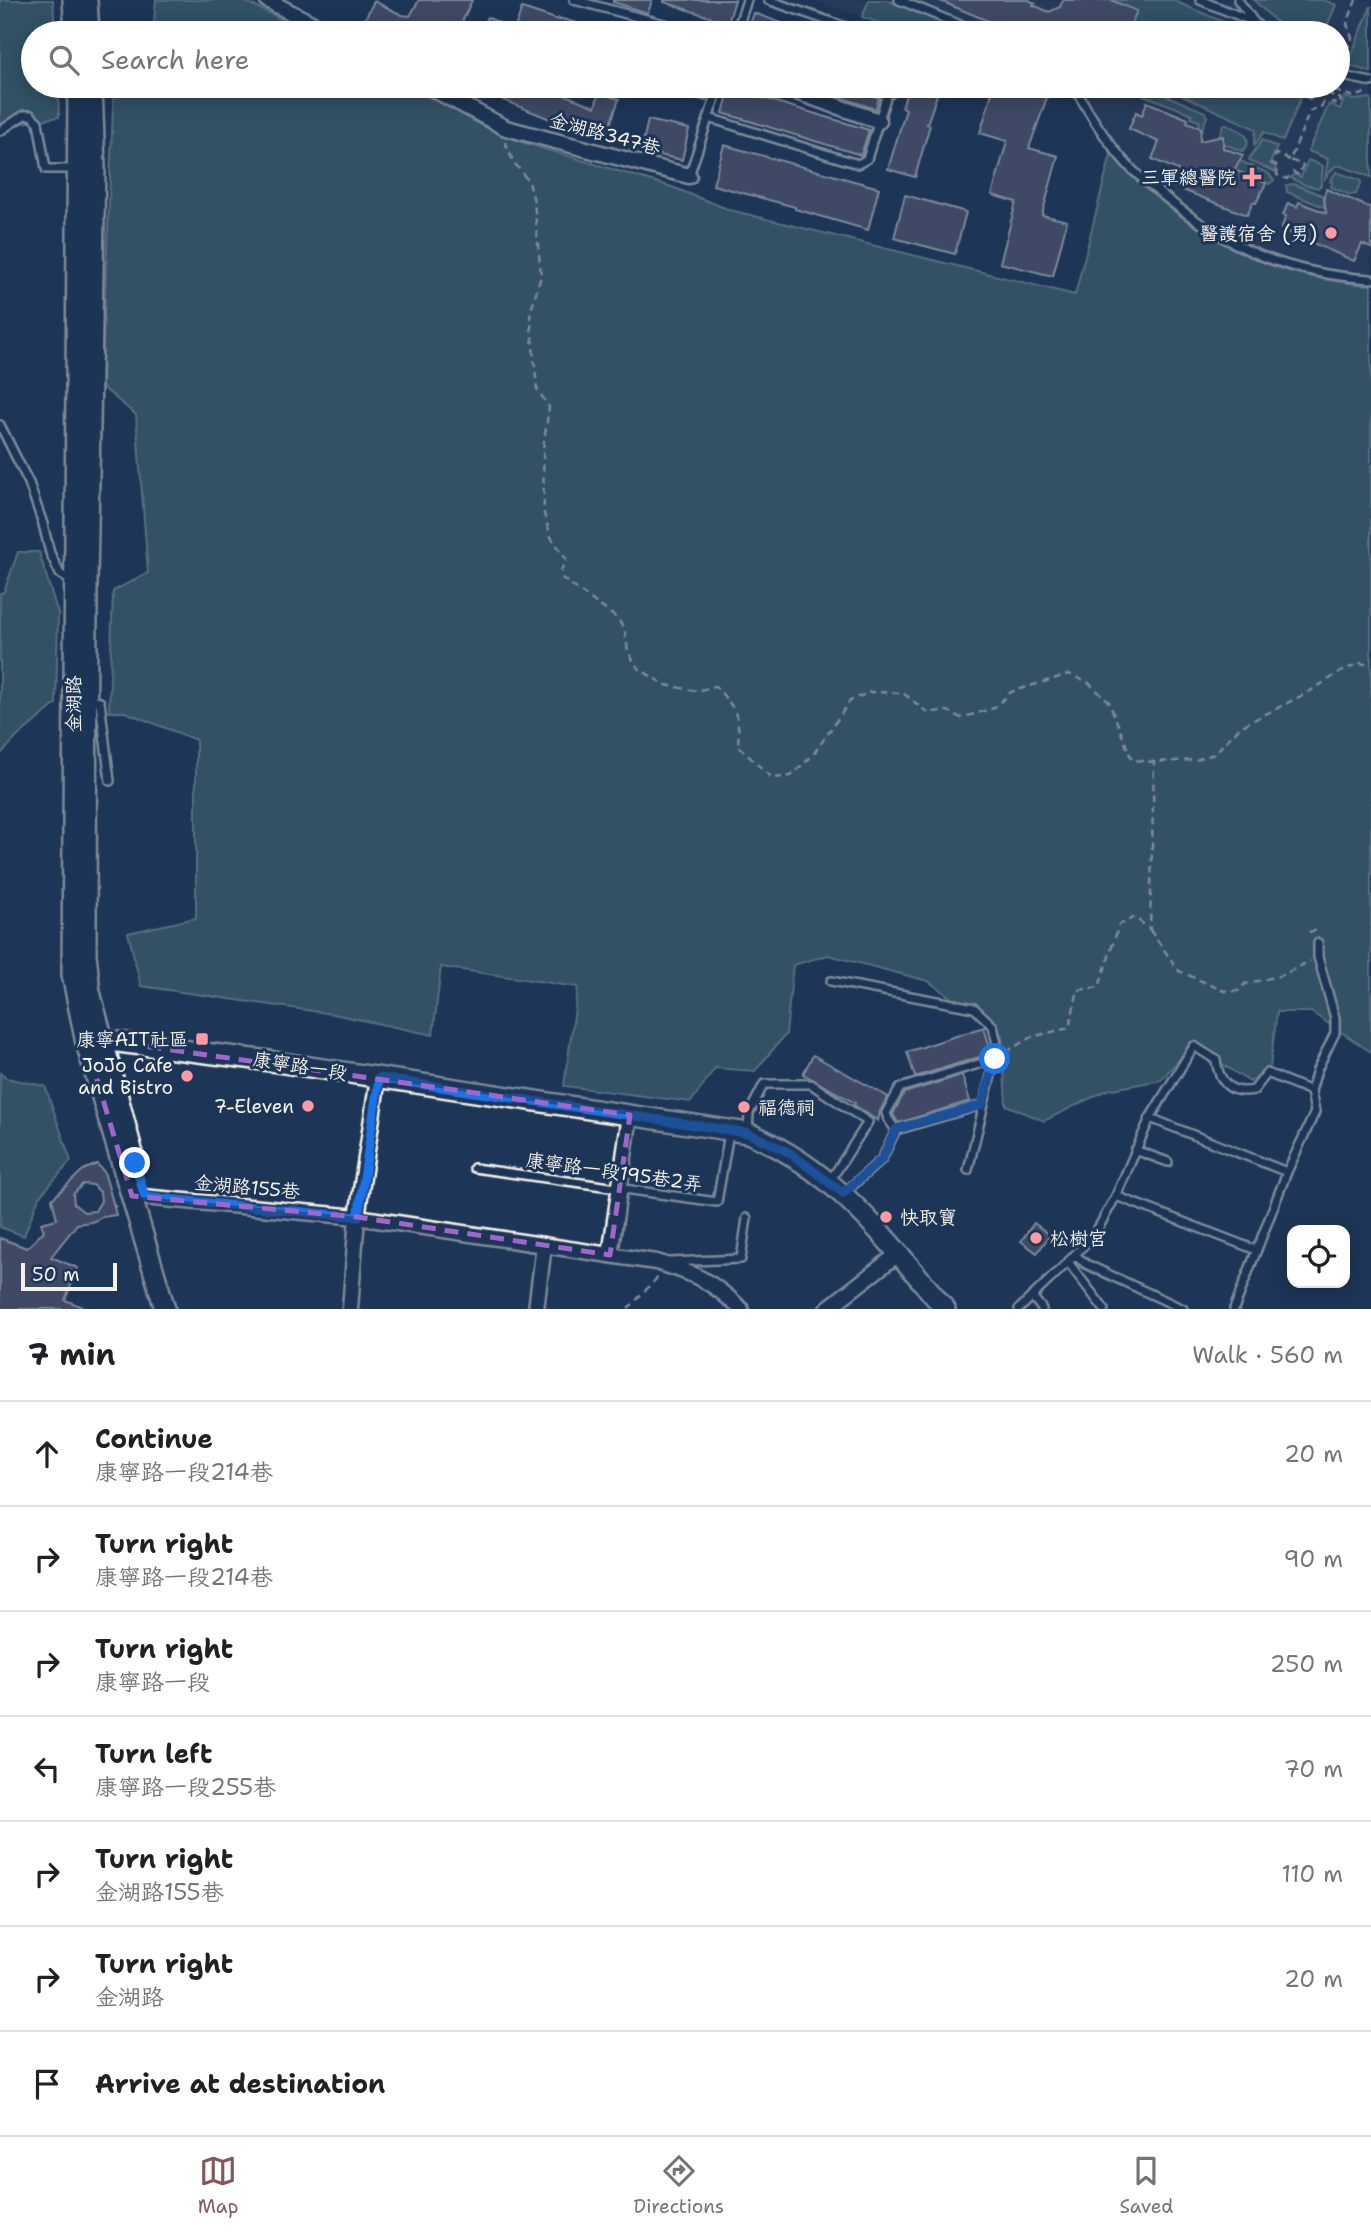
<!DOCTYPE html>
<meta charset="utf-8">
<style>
:root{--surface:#fff;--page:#f2f2f2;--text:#202124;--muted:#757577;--line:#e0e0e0;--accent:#84575d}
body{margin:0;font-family:"Shantell Sans","LXGW WenKai TC",sans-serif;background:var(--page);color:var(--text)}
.controls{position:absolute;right:21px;bottom:21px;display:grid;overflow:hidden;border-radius:14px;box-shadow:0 4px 18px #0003}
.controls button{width:63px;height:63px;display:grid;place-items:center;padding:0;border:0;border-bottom:2px solid var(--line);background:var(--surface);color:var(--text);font:35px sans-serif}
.scale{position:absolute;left:21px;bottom:18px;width:96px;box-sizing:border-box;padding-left:7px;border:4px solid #f4f1e8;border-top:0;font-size:19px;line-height:24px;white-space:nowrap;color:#f4f1e8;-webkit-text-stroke:5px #1d3557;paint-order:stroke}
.stop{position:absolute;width:21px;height:21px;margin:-16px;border:5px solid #1a73e8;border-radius:50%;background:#fff}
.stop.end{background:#1a73e8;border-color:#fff;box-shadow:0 2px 7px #0008}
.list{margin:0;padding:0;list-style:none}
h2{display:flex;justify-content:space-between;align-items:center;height:91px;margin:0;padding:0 28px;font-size:30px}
h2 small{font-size:23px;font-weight:400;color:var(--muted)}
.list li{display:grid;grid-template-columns:46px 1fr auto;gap:21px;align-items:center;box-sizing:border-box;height:105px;padding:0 28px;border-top:2px solid var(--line)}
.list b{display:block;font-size:26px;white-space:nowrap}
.list p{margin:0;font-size:23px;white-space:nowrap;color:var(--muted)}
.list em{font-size:23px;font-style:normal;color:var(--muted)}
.icon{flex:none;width:38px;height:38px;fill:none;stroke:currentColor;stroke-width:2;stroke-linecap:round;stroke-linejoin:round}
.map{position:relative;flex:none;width:1371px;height:1309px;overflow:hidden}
.search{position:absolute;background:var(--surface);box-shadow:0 4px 18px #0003;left:21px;right:21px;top:21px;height:77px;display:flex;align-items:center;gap:18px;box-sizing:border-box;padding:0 24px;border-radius:38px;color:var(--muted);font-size:26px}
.sheet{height:826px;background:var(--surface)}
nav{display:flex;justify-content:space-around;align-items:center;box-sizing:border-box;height:98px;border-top:2px solid var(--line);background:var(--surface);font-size:19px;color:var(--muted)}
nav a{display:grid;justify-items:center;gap:4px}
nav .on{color:var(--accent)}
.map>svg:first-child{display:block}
.built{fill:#334260}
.green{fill:#4e7375;stroke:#a1b2ae;stroke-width:2}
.building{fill:#676276;stroke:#f4f1e8;stroke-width:2;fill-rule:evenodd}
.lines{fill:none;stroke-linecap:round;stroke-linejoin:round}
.lane-casing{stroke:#f4f1e8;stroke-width:12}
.street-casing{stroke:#f4f1e8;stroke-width:19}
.secondary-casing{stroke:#f4f1e8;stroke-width:24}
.path{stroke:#f4f1e8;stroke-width:2.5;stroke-dasharray:7 5;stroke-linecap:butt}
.lane{stroke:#1d3557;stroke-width:7}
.street{stroke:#1d3557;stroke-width:14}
.secondary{stroke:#1d3557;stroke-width:19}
.route{stroke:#1a73e8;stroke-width:9}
.marked{fill:none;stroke:#9f67cb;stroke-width:5;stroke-dasharray:14 9;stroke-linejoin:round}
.poi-dot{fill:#ff9aa2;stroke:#1d3557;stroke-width:2.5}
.labels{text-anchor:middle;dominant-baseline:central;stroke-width:6;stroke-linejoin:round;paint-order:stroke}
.street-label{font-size:19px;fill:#f4f1e8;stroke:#1d3557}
.poi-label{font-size:19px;fill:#f4f1e8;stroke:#1d3557;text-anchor:end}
</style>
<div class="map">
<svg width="1371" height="1309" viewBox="0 0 1371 1309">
<rect width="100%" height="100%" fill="#1d3557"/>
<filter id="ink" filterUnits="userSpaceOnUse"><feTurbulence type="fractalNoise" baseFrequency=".0143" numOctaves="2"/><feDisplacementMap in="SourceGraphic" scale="14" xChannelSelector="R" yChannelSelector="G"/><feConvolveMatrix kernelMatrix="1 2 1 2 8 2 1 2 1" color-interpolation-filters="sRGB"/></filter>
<g filter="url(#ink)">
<polygon class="built" points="813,0 1371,0 1371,285 1309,277 1277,268 1209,238 1186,222 1122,168 1099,138 1066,86 1338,86 1338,33 909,33"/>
<g class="green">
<polygon points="0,0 53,0 55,33 33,33 33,86 58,86 59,117 0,127"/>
<polygon points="156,0 242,0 310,33 153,33"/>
<polygon points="869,0 887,0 967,33 909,33 862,17"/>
<polygon points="1115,0 1172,0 1249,33 1113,33 1103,29"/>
<polygon points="1254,0 1324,0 1336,5 1324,33 1287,33"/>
<polygon points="1371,6 1371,72 1347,65"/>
<path d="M114,86H412L521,142L672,187L730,210L1075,295L1111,154C1126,172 1143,187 1161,201C1224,253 1289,280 1371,285V1052L1311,1012H1277L1270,1067L1250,1082L1194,1046L1189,1048L1161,1080L1107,1090L1044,1121L1006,1105L1002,1035L928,981L828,955L793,965L786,1034L755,1071L715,1068L691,1102L564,1086L578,987L441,967L433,1035L333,1014L141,986L128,933L196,918V740L125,712H109L113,591L148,573L136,415L101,386Z"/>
<polygon points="1121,86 1152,86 1151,89 1205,112 1207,117 1201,131 1198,127 1200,122 1191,118 1192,114"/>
<polygon points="1162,86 1289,86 1288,89 1302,95 1283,141 1264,132 1254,146 1256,129"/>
<polygon points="1345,97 1354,100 1371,98 1371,177 1341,166 1335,166 1325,178 1328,159 1308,151 1329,104 1340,109"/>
<path d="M1226,124C1236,129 1251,133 1247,146L1242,151L1222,143L1219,137L1223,125Z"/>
<polygon points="1262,140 1277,147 1270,164 1276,167 1276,172 1251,162 1249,159"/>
<polygon points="1308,160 1323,166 1321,185 1318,188 1305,185 1291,178 1294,174 1301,177"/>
<polygon points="1240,161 1268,173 1274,180 1269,184 1231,169"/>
<polygon points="1336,172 1360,180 1361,182 1356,194 1350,195 1331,187 1332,182 1330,181"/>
<polygon points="1294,184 1324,196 1324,207 1287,192 1286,185"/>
<polygon points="18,552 39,552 58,614 56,704 18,736 0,755 0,593 4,592"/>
<polygon points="0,1073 6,1078 45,1086 71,1161 39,1197 24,1236 0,1227"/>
</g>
<g class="building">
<polygon points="419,0 472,0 457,33 374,33 361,27 374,1 402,15 410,16"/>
<polygon points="613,0 652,0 648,13 613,2"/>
<polygon points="664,0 735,0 728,23 664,2"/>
<polygon points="938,0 1029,0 1035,3 1033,5 1049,12 1060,7 1063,0 1111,0 1137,11 1127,33 1017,33"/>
<polygon points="522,8 559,20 559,18 603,30 602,33 480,33 487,17 514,30"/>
<polygon points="754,13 806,32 806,33 747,33"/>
<polygon points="480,86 543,86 595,107 599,93 619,99 607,134 579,125 577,130 503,100 504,98"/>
<polygon points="663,86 711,86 706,101 663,88"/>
<polygon points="807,86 864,86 866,93 879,98 875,109"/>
<polygon points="909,86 940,86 927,124 930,125 915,177 888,169 906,109 902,107"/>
<polygon points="994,86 1042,86 1050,89 1029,148 1058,156 1042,215 1067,221 1053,276 1000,263 1016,202 992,195 1007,141 980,133"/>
<polygon points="1279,86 1316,86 1310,99"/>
<polygon points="730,88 869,130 861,155 723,113"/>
<polygon points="1147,102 1188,119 1187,122 1201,128 1200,141 1223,136 1223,148 1243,155 1234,170 1266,183 1256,203 1253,202 1247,215 1172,186 1178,170 1152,159 1159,142 1129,129 1136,112 1142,115"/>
<polygon points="648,120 689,129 682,160 641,151"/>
<polygon points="724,145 879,188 868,230 795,209 795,207 713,185"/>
<polygon points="1326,189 1371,208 1371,248 1362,244 1354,261 1281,229 1286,216 1283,215 1288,203 1297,207 1299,202 1326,213 1324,196"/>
<polygon points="905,195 966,212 955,254 894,238"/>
<polygon points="984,1027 990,1048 989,1054 915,1077 907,1052"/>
<polygon points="813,1055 888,1097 880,1111 878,1121 854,1105 855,1103 803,1074"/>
<polygon points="962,1075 970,1101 898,1123 894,1116 893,1114 904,1093"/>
<path d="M97,1164L104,1172L114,1206H116L114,1207L116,1215L102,1217L92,1222L77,1224L51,1257L78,1268L65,1300L87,1309H0V1238L27,1248L44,1231L41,1223L57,1219L52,1199L83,1170ZM83,1184L93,1185L100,1192L101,1201L95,1211L84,1212L74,1204L73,1194Z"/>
<polygon points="1034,1223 1050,1235 1037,1253 1021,1241"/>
</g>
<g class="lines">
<g class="lane-casing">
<g id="lane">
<polyline points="574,0 698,33"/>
<polyline points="768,0 863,33"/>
<polyline points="899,0 980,33"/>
<polyline points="1200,0 1254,22"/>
<polyline points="1238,0 1254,22 1266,33"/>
<polyline points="736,33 747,0"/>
<polyline points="1338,75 1371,82"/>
<path d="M1074,86C1088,112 1105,139 1125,162C1136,175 1151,186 1165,197C1229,249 1288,274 1371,279"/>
<polyline points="709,118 858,164 867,159 888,91"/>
<polyline points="0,131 24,115 31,115 38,122 46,169 77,169"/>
<polyline points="689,176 719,86"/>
<polyline points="0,425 29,483 43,524 50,553 60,574 71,581"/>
<polyline points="90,699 100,702 110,781"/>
<polyline points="831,981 974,1008 993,1026 997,1044 995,1059 968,1170"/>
<polyline points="1150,1118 1287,1172"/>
<polyline points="896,1130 982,1105"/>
<polyline points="748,1132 749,1113 764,1084 811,1084 868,1122 830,1181"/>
<polyline points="1135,1150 1168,1162"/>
<polyline points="474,1168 717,1202 729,1133"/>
<polyline points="844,1193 882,1159 896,1130 888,1119 886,1113 900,1088 995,1059"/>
<polyline points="1116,1196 1256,1250"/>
<polyline points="1075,1255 1086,1264 1183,1309"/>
<polyline points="670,1262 741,1259 747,1218"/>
<polyline points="1068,1262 1104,1309"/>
<polyline points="1032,1296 1042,1309"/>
<path d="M1019,1309L1068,1262L1096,1232L1116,1196L1150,1118L1194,1046L1216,1060C1219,1082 1230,1095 1254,1090L1267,1073L1311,1091"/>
<polyline points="1234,1309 1287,1172 1315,1112 1311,1091 1317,1070 1335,1033 1335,1018 1318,957 1318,943"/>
</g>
</g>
<g class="street-casing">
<g id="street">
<polyline points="267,0 330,33"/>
<polyline points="427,86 506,128 689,176"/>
<polyline points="779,86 879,121"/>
<polyline points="873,86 888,91"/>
<path d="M132,1196L357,1217L656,1262C694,1273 712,1281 741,1309"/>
<polyline points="610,1255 630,1115"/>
<polyline points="350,1309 357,1217 378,1078"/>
<polyline points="536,1309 544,1245"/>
<polyline points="827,1309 898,1254"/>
</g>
</g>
<g class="secondary-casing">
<g id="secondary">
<polyline points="73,0 75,33"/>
<polyline points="87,0 89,33"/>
<polyline points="78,86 72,974 86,1043 165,1309"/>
<polyline points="92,86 95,167 87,581 86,954 90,992 132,1150"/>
<path d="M93,1041L102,1040L270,1061L748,1133C836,1170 885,1238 945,1309"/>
</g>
</g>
<g class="path">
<polyline points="1342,62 1352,38 1347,24 1356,0"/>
<polyline points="1335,91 1355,97 1365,93"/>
<polyline points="1327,93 1341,99 1339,105 1331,102"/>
<path d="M505,142L513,161L529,182L534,201L541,276L530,314L537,389L549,407L543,448L544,514L551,537L566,559L561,571L563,579L618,619L625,631L628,652L638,668L665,685L697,691L715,686C736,709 740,714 738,746L772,778L791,776L813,755L850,701L870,692L903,693L927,712L948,711L961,718L994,708L1011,692L1069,674L1089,683L1109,702L1132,760L1155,762L1196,760L1214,754L1240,727L1307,693L1339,673L1359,663L1371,665"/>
<polyline points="1290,160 1276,154 1272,163 1278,166 1277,175 1287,179 1293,172 1299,175 1303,165 1290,160 1310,111 1322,106 1330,86"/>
<polyline points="1150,930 1179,971 1224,991 1238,991 1245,984 1283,975 1310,961"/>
<polyline points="1309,932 1317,930 1317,933"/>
<polyline points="1006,1052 1031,1037 1069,1028 1078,990 1099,987 1119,925 1135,917 1150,930 1154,762"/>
<polyline points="628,1309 659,1276"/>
</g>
<use href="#lane" class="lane"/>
<use href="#street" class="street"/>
<use href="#secondary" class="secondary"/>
</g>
</g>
<g class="lines" filter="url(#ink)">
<polyline class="route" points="135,1163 145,1197 358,1217 379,1078 748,1133 790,1153 843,1193 882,1159 896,1129 982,1105 995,1059"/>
</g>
<path d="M0 0H1371V1309H0ZM102,1040L630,1115L610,1255L357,1217L132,1196L86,1043Z" fill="#1d3557" fill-opacity=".55" fill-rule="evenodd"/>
<path class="marked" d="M102,1040L630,1115L610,1255L357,1217L132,1196L86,1043Z"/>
<g class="poi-dot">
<path d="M1248.5 166.5h7v7h7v7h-7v7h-7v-7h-7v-7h7z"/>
<circle cx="1331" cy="233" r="7"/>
<rect x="195" y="1032" width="14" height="14" rx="3.5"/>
<circle cx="187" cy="1076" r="7"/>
<circle cx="308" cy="1106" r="7"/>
<circle cx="744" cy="1107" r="7"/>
<circle cx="886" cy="1217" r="7"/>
<circle cx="1036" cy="1238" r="7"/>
</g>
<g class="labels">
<g class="street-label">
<text transform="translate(605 134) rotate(15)">金湖路347巷</text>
<text transform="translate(73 704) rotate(-90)">金湖路</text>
<text transform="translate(300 1066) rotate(9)">康寧路一段</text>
<text transform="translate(614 1172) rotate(8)">康寧路一段195巷2弄</text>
<text transform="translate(247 1187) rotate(5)">金湖路155巷</text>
</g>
<g class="poi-label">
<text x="1236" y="177">三軍總醫院</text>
<text x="1317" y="233">醫護宿舍 (男)</text>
<text x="188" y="1039">康寧AIT社區</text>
<text x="173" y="1065">JoJo Cafe<tspan x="173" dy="22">and Bistro</tspan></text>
<text x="294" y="1106">7-Eleven</text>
<text x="758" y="1107" text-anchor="start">福德祠</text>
<text x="900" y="1217" text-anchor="start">快取寶</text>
<text x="1050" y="1238" text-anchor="start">松樹宮</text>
</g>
</g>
</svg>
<div class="controls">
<button><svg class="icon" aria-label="locate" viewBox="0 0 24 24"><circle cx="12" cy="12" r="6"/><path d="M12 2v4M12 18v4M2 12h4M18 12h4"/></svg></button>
</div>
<div class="scale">50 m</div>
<div class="stop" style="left:995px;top:1059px"></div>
<div class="stop end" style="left:135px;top:1163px"></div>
<div class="search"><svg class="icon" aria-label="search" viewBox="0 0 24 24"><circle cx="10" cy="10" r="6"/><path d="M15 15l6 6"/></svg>Search here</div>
</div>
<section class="sheet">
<h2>7 min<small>Walk · 560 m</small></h2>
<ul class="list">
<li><svg class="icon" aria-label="ahead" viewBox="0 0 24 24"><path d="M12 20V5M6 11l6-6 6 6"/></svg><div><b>Continue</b><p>康寧路一段214巷</p></div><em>20 m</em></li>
<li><svg class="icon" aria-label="right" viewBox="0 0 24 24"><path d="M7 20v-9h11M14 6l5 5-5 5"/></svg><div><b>Turn right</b><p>康寧路一段214巷</p></div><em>90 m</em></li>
<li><svg class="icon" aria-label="right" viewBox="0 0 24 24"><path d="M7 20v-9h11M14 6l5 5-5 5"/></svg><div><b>Turn right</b><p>康寧路一段</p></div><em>250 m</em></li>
<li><svg class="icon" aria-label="left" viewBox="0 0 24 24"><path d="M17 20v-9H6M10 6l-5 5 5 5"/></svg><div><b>Turn left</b><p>康寧路一段255巷</p></div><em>70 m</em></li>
<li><svg class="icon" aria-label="right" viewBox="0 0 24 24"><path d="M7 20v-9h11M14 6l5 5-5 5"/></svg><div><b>Turn right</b><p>金湖路155巷</p></div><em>110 m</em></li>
<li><svg class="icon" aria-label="right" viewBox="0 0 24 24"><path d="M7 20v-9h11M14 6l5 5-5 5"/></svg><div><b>Turn right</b><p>金湖路</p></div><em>20 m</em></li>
<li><svg class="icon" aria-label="arrive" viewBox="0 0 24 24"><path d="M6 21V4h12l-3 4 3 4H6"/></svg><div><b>Arrive at destination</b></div></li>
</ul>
</section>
<nav>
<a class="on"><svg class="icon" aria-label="map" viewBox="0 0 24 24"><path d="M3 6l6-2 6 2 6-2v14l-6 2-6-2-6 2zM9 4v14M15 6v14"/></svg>Map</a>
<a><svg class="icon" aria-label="directions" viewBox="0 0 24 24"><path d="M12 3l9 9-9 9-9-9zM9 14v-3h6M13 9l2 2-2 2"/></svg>Directions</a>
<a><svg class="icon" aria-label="saved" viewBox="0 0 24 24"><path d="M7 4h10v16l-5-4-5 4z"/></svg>Saved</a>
</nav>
